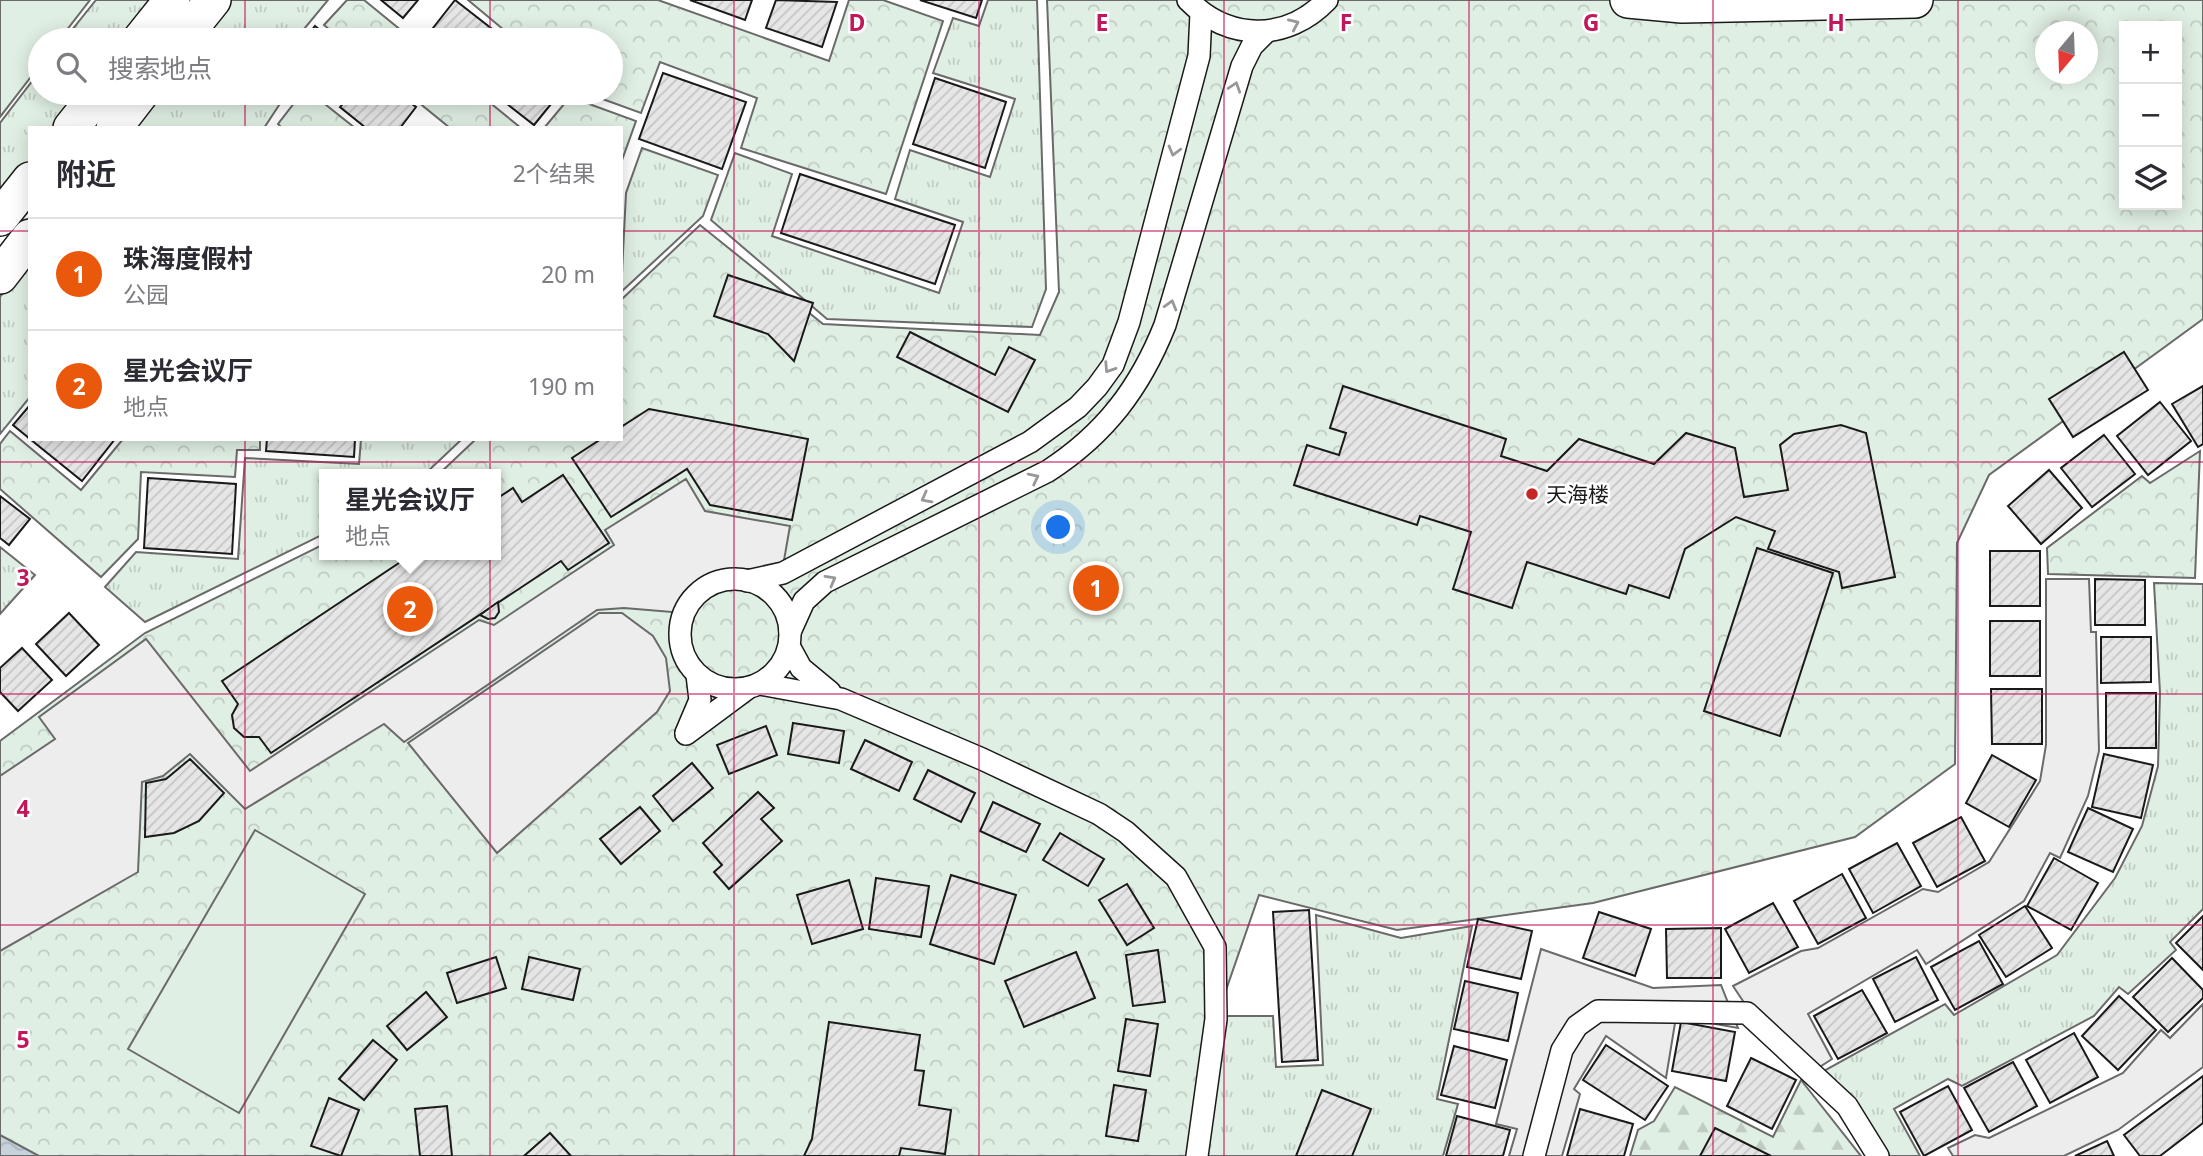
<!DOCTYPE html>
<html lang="zh">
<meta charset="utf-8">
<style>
:root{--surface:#fff;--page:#f7f7f7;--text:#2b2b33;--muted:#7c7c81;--line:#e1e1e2;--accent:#ea580c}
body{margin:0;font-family:"Noto Sans","Noto Sans SC",sans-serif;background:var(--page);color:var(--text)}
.controls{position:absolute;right:21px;top:21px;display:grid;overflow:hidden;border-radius:0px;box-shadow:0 4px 18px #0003}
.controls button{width:63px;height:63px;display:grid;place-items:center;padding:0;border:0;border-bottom:2px solid var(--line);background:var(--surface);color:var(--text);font:35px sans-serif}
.compass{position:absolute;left:2035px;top:21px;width:63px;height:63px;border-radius:50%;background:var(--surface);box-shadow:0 4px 18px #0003;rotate:199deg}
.you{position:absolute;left:1059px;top:528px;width:24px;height:24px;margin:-18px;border:5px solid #fff;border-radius:50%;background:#1a73e8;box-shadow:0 0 0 10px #1a73e833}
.badge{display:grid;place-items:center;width:46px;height:46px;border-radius:50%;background:var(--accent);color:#fff;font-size:23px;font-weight:700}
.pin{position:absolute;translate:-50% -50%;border:4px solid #fff;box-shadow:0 2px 7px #0006}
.popup{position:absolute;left:319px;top:469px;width:182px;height:91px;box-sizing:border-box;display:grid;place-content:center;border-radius:0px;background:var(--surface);filter:drop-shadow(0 2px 5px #0005);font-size:23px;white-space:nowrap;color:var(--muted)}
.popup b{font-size:26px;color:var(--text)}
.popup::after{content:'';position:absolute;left:50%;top:100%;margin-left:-14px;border:14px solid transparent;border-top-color:var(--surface)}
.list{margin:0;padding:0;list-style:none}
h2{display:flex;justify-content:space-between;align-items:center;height:91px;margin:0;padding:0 28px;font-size:30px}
h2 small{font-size:23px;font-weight:400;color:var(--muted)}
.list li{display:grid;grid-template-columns:46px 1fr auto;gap:21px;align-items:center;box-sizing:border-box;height:112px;padding:0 28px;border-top:2px solid var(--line)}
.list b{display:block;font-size:26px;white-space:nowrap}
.list p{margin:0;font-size:23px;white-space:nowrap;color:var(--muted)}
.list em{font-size:23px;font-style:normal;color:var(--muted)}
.icon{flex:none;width:38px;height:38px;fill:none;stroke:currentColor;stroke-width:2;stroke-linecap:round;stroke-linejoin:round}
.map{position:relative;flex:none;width:2203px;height:1156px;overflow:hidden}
.search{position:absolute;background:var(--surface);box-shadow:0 4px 18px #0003;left:28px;top:28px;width:595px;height:77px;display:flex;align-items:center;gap:18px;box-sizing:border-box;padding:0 24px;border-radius:38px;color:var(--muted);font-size:26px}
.panel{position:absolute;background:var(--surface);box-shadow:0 4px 18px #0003;left:28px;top:126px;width:595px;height:315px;border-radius:0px}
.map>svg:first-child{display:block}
.grass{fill:url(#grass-tufts);stroke:#6a6a6a;stroke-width:2}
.forest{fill:url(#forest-firs);stroke:#6a6a6a;stroke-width:2}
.park{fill:url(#park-crowns);stroke:#6a6a6a;stroke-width:2;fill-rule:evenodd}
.pitch{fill:#e0efe3;stroke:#6a6a6a;stroke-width:2}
.parking{fill:#ededed;stroke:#6a6a6a;stroke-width:2}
.water{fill:url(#water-waves);stroke:#6a6a6a;stroke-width:2}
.building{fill:url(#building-hatch);stroke:#1a1a1a;stroke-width:2}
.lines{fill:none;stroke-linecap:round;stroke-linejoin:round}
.minor-casing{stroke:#1a1a1a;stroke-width:24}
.trunk-casing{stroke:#1a1a1a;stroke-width:38}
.minor{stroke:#fff;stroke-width:21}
.trunk{stroke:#fff;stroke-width:35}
.oneway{stroke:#989898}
.grid{fill:none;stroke:#c2185b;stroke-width:2;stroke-opacity:0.55}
.poi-dot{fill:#c62828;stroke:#fff;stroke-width:2.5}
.labels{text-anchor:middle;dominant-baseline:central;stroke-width:5;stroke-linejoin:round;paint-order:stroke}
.poi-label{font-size:21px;fill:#1a1a1a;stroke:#fff;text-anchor:start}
.grid-label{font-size:23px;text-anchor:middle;font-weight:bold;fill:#c2185b;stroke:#fff;stroke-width:5;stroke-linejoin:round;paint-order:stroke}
</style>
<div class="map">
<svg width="2203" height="1156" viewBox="0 0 2203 1156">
<defs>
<pattern id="grass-tufts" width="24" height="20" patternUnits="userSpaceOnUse" patternTransform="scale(1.75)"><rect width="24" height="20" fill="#e0efe3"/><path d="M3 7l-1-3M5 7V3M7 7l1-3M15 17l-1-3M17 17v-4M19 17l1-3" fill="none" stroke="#c0ccc2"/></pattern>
<pattern id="forest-firs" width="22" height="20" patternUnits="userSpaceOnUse" patternTransform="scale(1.75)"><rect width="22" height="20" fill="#e0efe3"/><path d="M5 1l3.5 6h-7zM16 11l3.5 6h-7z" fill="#c0ccc2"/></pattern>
<pattern id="park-crowns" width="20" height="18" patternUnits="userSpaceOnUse" patternTransform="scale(1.75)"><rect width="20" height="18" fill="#e0efe3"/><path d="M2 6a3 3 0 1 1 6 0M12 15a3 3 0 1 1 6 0" fill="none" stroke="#c0ccc2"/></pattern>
<pattern id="water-waves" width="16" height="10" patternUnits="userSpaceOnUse" patternTransform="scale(1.75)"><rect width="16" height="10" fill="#c6d2dc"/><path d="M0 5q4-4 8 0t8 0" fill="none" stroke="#aab4bc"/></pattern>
<pattern id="building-hatch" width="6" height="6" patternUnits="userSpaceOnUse" patternTransform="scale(1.75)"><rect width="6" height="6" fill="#e6e6e6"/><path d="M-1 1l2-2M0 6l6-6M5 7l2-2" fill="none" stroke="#c5c5c5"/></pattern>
</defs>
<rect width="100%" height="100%" fill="#fff"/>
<g class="grass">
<polygon points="96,0 160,0 128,40 64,40"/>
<polygon points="229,0 328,0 295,40 198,40"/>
<polygon points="988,0 1037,0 1046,289 1032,327 827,319 711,220 735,153 792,174 772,236 939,293 963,222 895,199 910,150 990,177 1015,99 933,73 953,18 979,26"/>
<polygon points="40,71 40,93 86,93 59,128 30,128 30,164 0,201 0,123"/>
<polygon points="157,93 287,93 264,128 130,128"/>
<polygon points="642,148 718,175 703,216 621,292 626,193"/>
<polygon points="30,258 30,397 0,434 0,297"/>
<polygon points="361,439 462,439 425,474 324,474 324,534 145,622 105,587 136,552 238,559 245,458 359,464"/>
<polygon points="0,547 35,575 0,614"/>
<polygon points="2154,583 2203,584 2203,909 2170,942 2176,950 2128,994 2119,987 2094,1016 1962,1086 1948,1079 1894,1109 1920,1156 1883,1156 1820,1073 1945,1004 1954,1015 2057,955 2115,878 2142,826 2158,766 2160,693"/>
<polygon points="1316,915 1401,938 1472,926 1437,1099 1458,1104 1443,1156 1207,1156 1225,1016 1273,1016 1276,1067 1323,1065"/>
</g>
<polygon class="forest" points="1801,1080 1861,1156 1630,1156 1638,1130 1654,1121 1675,1087 1773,1137"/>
<g class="park">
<polygon points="347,0 364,0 413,40 342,40 324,25"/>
<polygon points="468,0 658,0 829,61 849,0 883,0 943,21 886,194 741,148 757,98 660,62 641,113 586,93 611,93 611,40 516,40"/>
<path d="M1047,0H2203V319L1989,475L1957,543L1955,764L1855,837L1593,903L1397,930L1259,895L1216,1019L1196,1156H0V741L145,633L324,544V555H496V474H439L476,439H621V300L700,225L823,324L1040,335L1059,292ZM2124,26H2177V205H2124ZM2046,32H2088V74H2046Z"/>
<polygon points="302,93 311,93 355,128 282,128 278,124"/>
<polygon points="407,93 478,93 521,128 450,128"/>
<polygon points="570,97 636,121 621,163 621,128 544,128"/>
<polygon points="10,431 81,490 123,439 260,439 260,450 237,450 235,477 141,472 138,539 101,577 0,489 0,444"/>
<polygon points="2200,451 2195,578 2048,574 2047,548 2142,476 2150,483"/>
</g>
<g class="pitch">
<polygon points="0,0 90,0 59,40 40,40 40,65 0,117"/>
<polygon points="255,830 365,894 239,1113 128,1049"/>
</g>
<g class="parking">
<polygon points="686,479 705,511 790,526 783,566 711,578 699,585 683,605 672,612 624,608 597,610 404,742 384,724 245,809 190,754 163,776 142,782 138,872 0,951 0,776 55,739 39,717 146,639 250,771 479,620 494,625 614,545 605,530"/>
<polygon points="2046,579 2089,579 2091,632 2096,632 2099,751 2088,796 2060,858 2050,853 2024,901 1926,964 1917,950 1808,1014 1832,1059 1815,1070 1751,1013 1733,986 1801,951 1818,948 1923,889 1938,892 1989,862 2040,781 2046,745"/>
<polygon points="599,613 622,613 653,636 666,658 670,691 657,712 497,853 408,743"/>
<polygon points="1541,949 1653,988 1721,985 1738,1028 1676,1017 1666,1078 1606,1036 1574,1089 1580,1094 1562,1156 1509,1156 1517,1129 1496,1124"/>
<polygon points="2203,1004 2203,1067 2118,1130 2064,1156 1953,1156 1948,1148 1975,1135 1989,1138 2123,1073 2161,1030 2170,1038"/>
</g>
<polygon class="water" points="0,1135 39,1156 0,1156"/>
<g class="building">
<polygon points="381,0 418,0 403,18"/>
<polygon points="455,0 501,36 498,40 430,40 426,37"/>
<polygon points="690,0 752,0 745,20"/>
<polygon points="776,0 837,2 822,47 766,28"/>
<polygon points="920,0 982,0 976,18"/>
<polygon points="315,26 332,40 304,40"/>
<polygon points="663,73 746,102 722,169 639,139"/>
<polygon points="935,78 1006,102 985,168 913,144"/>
<polygon points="352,93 398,93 416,107 400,128 366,128 340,107"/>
<polygon points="493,93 560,93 534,125"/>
<polygon points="800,174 955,225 935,284 781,233"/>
<polygon points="728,275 813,303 794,361 768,334 714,316"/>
<polygon points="910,332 995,375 1009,347 1035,360 1008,412 897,357"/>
<polygon points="2124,352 2148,390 2073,437 2049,399"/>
<polygon points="1343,386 1506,439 1501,456 1547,471 1579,439 1654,464 1686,433 1735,448 1744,497 1788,490 1780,445 1794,434 1841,425 1866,433 1895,577 1842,588 1839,572 1768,549 1775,531 1736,517 1685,549 1669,598 1629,585 1626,594 1527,562 1512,608 1453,589 1471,532 1420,516 1417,525 1294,485 1307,445 1339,455 1346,433 1330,428"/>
<polygon points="2203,386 2203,444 2198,447 2172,404"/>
<polygon points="2160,402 2191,441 2148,475 2117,436"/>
<polygon points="30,405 30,439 13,425"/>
<polygon points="649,409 808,439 792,520 710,505 687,469 611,517 572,458 601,439 621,439 621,427"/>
<polygon points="2104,435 2135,474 2092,507 2061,468"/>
<polygon points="30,439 115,439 82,481"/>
<polygon points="267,439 355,439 354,457 266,451"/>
<polygon points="2049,470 2082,508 2041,544 2008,506"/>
<polygon points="563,475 609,543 568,570 561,561 271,753 259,737 244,737 234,728 232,715 238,704 222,681 411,555 496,555 496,499 513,488 522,502"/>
<polygon points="148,478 236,484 232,554 144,548"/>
<polygon points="0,496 30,519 9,545 0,538"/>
<polygon points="1757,548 1833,573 1780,736 1704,711"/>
<rect x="1990" y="551" width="50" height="55"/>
<polygon points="2095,579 2145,580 2145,625 2095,625"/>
<polygon points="498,602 499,612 495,618 488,619 480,615"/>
<polygon points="69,613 99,645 66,676 36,644"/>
<rect x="1990" y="621" width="50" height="55"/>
<polygon points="2101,637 2151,637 2151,682 2101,683"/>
<polygon points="22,648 52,680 18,711 0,692 0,668"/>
<polygon points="1991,689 2042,689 2042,744 1992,744"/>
<rect x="2106" y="693" width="50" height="55"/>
<polygon points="793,723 844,731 839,763 788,754"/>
<polygon points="766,726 777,755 729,774 717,745"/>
<polygon points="865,740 912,762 899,791 851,769"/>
<polygon points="2104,754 2153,765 2141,818 2092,807"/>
<polygon points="1992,755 2036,780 2009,827 1966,803"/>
<polygon points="190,759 224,793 199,821 174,833 145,837 146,783 166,779"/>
<polygon points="692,763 713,788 673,821 653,796"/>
<polygon points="928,770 975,793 961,822 914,799"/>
<polygon points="758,792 774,808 761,819 782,841 729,889 714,872 722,865 703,843"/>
<polygon points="993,802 1040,824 1026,852 980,831"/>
<polygon points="640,807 660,831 621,864 600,839"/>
<polygon points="2088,808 2133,829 2113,872 2068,852"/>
<polygon points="1961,817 1985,861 1937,887 1913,843"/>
<polygon points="1060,833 1104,859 1088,886 1043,860"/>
<polygon points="1897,843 1921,886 1873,913 1849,869"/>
<polygon points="2054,858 2098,883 2071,930 2027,906"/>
<polygon points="1842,874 1866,918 1818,944 1794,901"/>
<polygon points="951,875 1016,895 994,964 930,944"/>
<polygon points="876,878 929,886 921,937 869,929"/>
<polygon points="849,880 863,929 812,944 797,895"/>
<polygon points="1127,884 1154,928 1127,945 1099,900"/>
<polygon points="1773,903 1798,947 1749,973 1725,929"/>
<polygon points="2025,906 2052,948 2006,977 1979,935"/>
<polygon points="1309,910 1318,1060 1282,1062 1273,912"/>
<polygon points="1599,912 1651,929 1635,976 1583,958"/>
<polygon points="2203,916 2203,970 2176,943"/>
<polygon points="1478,919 1532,931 1521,979 1467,967"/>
<polygon points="1721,928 1721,978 1667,978 1666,929"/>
<polygon points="1979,941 2003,984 1955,1010 1931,967"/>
<polygon points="1158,950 1165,1002 1133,1006 1126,955"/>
<polygon points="1076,952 1095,998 1024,1027 1005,981"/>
<polygon points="496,957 506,988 457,1003 447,973"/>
<polygon points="529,957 580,969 573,1000 522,989"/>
<polygon points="1916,957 1938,1000 1895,1022 1873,979"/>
<polygon points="2172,958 2203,990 2203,998 2168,1032 2133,997"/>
<polygon points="1465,981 1518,993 1508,1041 1454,1029"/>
<polygon points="1862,990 1887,1033 1838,1059 1814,1016"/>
<polygon points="426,992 447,1017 407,1050 387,1026"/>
<polygon points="2119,996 2156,1030 2118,1070 2082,1036"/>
<polygon points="1126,1019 1158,1024 1150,1076 1118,1071"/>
<polygon points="829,1022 920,1035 915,1070 924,1071 919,1105 951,1110 945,1154 901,1148 899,1156 804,1156 812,1139"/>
<polygon points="1681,1022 1735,1032 1726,1081 1672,1071"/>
<polygon points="2074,1033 2098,1077 2050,1103 2026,1060"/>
<polygon points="373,1040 397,1060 364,1100 339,1079"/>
<polygon points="1606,1045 1668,1086 1645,1120 1583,1080"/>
<polygon points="1454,1046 1507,1060 1495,1108 1441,1095"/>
<polygon points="1751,1058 1796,1080 1772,1129 1727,1106"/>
<polygon points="2013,1062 2037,1106 1989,1132 1964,1088"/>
<polygon points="2203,1076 2203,1123 2160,1156 2140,1156 2124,1135"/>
<polygon points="1114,1085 1146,1090 1138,1141 1106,1136"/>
<polygon points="1948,1086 1972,1130 1924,1156 1900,1112"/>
<polygon points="1322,1090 1371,1109 1352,1156 1296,1156"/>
<polygon points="329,1098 359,1110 341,1156 311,1146"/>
<polygon points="447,1106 452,1156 420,1156 415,1109"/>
<polygon points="1580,1109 1633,1124 1624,1156 1567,1156"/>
<polygon points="1457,1116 1510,1130 1503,1156 1446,1156"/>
<polygon points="1715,1128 1771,1156 1700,1156"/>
<polygon points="550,1133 571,1156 524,1156"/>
<polygon points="2107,1141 2114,1156 2075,1156"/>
</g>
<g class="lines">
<g class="minor-casing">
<g id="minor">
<path d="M1188,0C1228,41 1287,42 1327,0"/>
<circle cx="735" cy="634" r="55"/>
<polyline points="747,581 783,573 1030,442 1078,407 1097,387 1113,365 1129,322 1199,56 1201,13"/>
<path d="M790,632L804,601L825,582L1048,471C1105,434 1140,388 1165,325L1242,66L1252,46L1266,32"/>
<polyline points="789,646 801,668 830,692"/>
<polyline points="760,684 841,699 982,759 1099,814 1126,832 1176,877 1215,947 1216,1019 1197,1156"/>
<polyline points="686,733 700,700 697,675"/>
<polyline points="686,734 748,688"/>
<polyline points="1534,1156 1562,1050 1577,1026 1598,1011 1747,1013 1847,1106 1878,1156"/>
</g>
</g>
<g class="trunk-casing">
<g id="trunk">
<polyline points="1628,0 1682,5 1915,0"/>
<polyline points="140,40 172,0"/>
<polyline points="181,40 213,0"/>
<polyline points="71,128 99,93"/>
<polyline points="114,128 141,93"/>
<polyline points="0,218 30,180"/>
<polyline points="0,276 30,237"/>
</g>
</g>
<use href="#minor" class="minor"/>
<use href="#trunk" class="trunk"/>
</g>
<defs><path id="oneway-chevron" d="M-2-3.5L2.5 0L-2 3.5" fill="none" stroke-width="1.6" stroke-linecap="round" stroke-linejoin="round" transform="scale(1.75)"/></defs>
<g class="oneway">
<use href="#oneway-chevron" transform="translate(1294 24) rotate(-24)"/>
<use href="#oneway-chevron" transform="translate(1235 87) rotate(-72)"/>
<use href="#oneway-chevron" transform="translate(1174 151) rotate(105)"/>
<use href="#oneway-chevron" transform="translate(1171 305) rotate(-74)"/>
<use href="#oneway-chevron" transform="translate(1109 368) rotate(123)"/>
<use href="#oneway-chevron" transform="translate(1034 478) rotate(-27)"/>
<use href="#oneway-chevron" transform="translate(926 498) rotate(152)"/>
<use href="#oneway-chevron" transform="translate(831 580) rotate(-29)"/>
</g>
<path class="grid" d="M245,0V40M490,0V40M734,0V1156M979,0V1156M1224,0V1156M1469,0V1156M1713,0V1156M1958,0V1156M245,93V128M490,93V128M0,231H30M621,231H2203M245,439V1156M490,439V1156M0,462H2203M0,694H2203M0,925H2203"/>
<circle class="poi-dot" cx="1532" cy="494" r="7"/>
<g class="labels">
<g class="poi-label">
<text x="1546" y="494">天海楼</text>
</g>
</g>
<g class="grid-label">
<text x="857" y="31">D</text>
<text x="1102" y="31">E</text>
<text x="1346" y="31">F</text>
<text x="1591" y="31">G</text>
<text x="1836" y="31">H</text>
<text x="23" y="586">3</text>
<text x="23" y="817">4</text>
<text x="23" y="1048">5</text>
</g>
</svg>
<div class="controls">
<button>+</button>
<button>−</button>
<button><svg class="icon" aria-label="layers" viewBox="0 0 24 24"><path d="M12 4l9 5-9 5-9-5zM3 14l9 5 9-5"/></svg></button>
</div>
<svg class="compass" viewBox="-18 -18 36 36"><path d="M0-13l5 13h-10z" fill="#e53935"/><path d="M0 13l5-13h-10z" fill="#7c7c81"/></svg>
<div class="you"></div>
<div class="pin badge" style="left:1096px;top:588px">1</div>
<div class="pin badge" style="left:410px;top:609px">2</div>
<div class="popup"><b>星光会议厅</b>地点</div>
<div class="search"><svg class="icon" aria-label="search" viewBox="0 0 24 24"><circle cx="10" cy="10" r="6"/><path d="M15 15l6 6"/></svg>搜索地点</div>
<section class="panel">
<h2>附近<small>2个结果</small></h2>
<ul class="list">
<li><span class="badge">1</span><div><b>珠海度假村</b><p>公园</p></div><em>20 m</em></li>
<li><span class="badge">2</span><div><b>星光会议厅</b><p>地点</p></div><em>190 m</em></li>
</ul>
</section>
</div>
